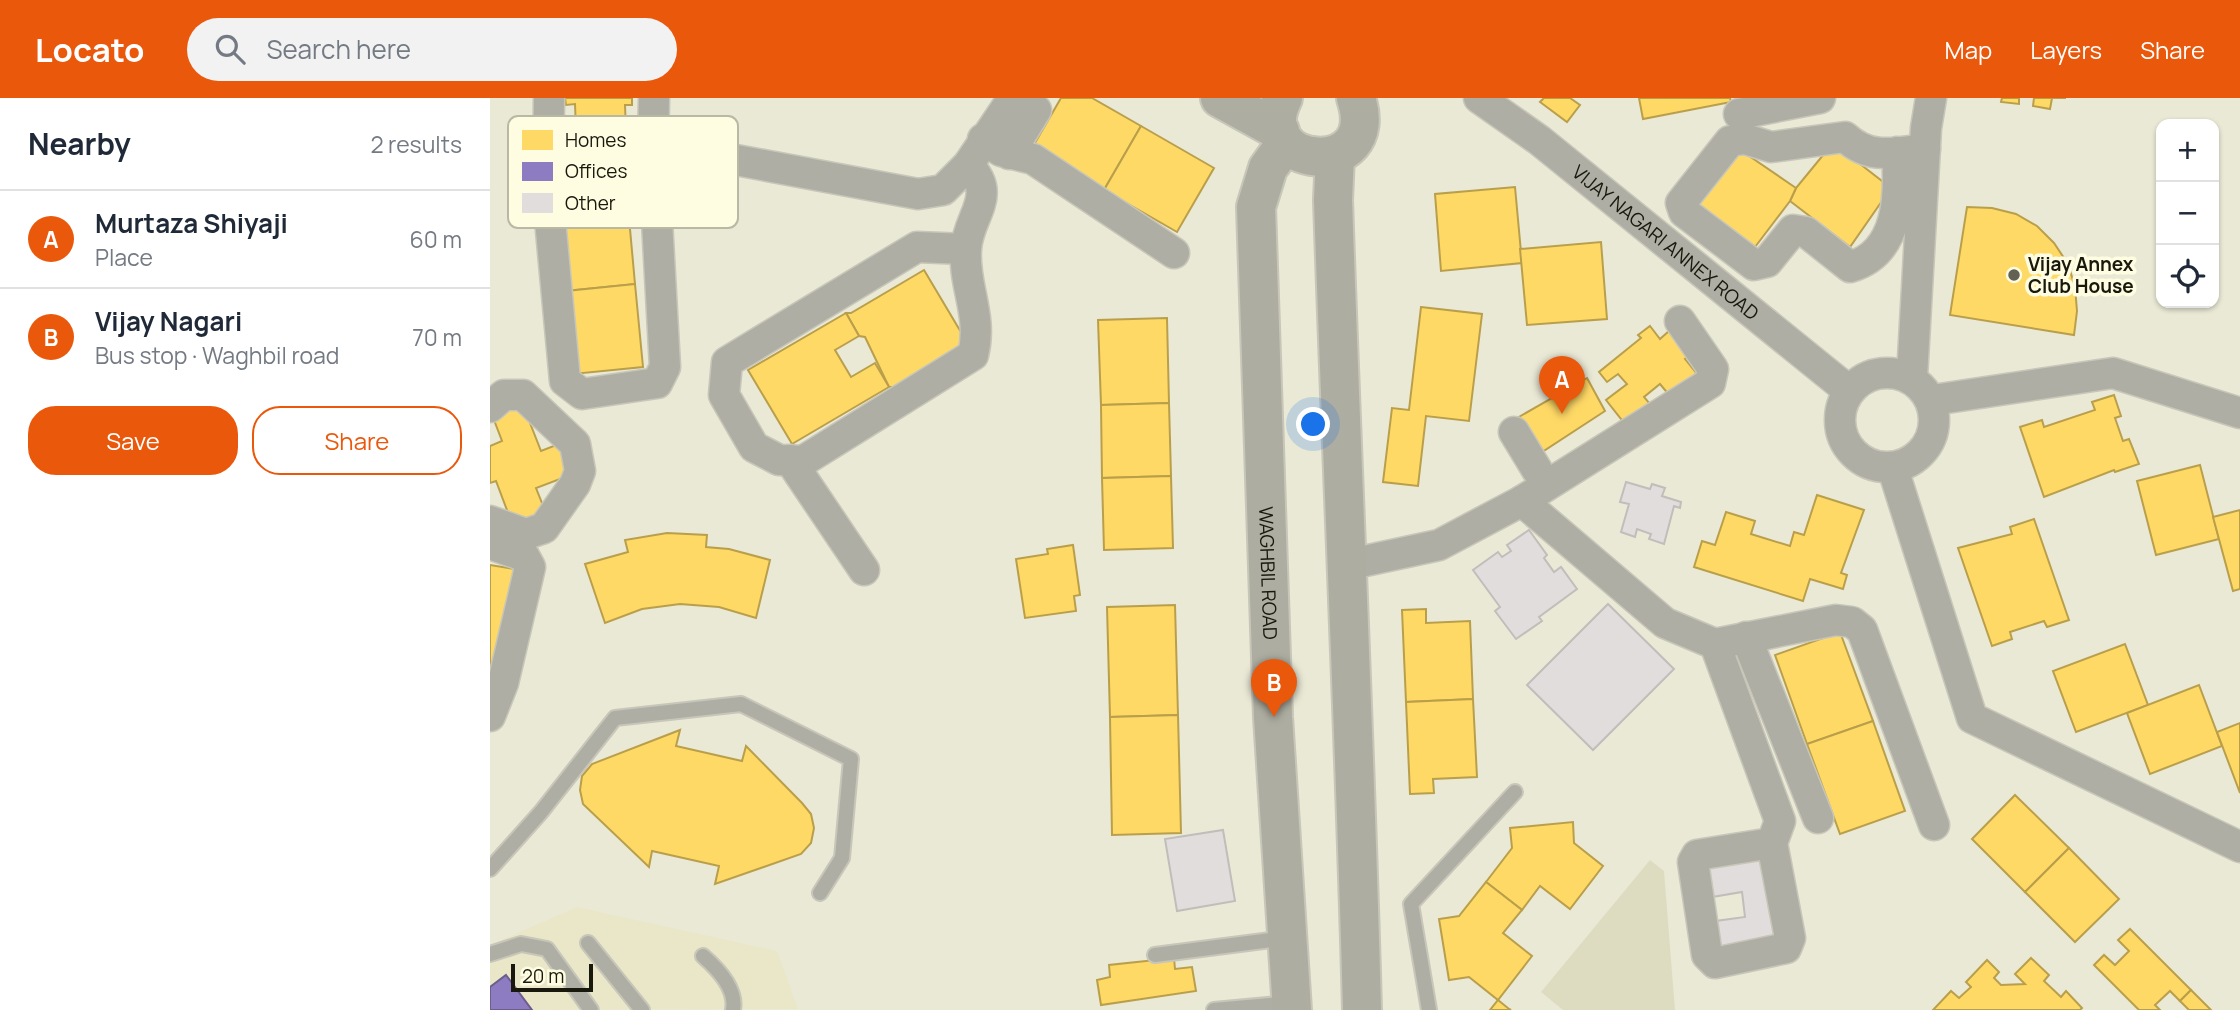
<!DOCTYPE html>
<meta charset="utf-8">
<style>
:root{--surface:#fff;--page:#f2f2f3;--text:#1f2937;--muted:#747a83;--line:#e0e1e3;--accent:#ea580c}
body{margin:0;font-family:Manrope,sans-serif;background:var(--page);color:var(--text)}
.controls{position:absolute;right:21px;top:21px;display:grid;overflow:hidden;border-radius:14px;box-shadow:0 2px 5px #0004}
.controls button{width:63px;height:63px;display:grid;place-items:center;padding:0;border:0;border-bottom:2px solid var(--line);background:var(--surface);color:var(--text);font:35px sans-serif}
.scale{position:absolute;left:21px;bottom:18px;width:82px;box-sizing:border-box;padding-left:7px;border:4px solid #19180d;border-top:0;font-size:19px;line-height:24px;white-space:nowrap;color:#19180d;-webkit-text-stroke:5px #fefde2;paint-order:stroke}
.you{position:absolute;left:824px;top:327px;width:24px;height:24px;margin:-18px;border:5px solid #fff;border-radius:50%;background:#1a73e8;box-shadow:0 0 0 10px #1a73e833}
.badge{display:grid;place-items:center;width:46px;height:46px;border-radius:50%;background:var(--accent);color:#fff;font-size:23px;font-weight:700}
.pin{position:absolute;translate:-50% -58px;filter:drop-shadow(0 2px 4px #0008)}
.pin::after{content:'';position:absolute;top:37px;width:24px;height:21px;background:inherit;clip-path:polygon(0 0,100% 0,50% 100%)}
.list{margin:0;padding:0;list-style:none}
h2{display:flex;justify-content:space-between;align-items:center;height:91px;margin:0;padding:0 28px;font-size:30px}
h2 small{font-size:23px;font-weight:400;color:var(--muted)}
.list li{display:grid;grid-template-columns:46px 1fr auto;gap:21px;align-items:center;box-sizing:border-box;height:98px;padding:0 28px;border-top:2px solid var(--line)}
.list b{display:block;font-size:26px;white-space:nowrap}
.list p{margin:0;font-size:23px;white-space:nowrap;color:var(--muted)}
.list em{font-size:23px;font-style:normal;color:var(--muted)}
.actions{display:flex;gap:14px;padding:21px 28px}
.actions a{flex:1;padding:16px 0;border:2px solid var(--accent);border-radius:28px;text-align:center;font-size:24px;color:var(--accent)}
.actions .main{background:var(--accent);color:#fff}
.icon{flex:none;width:38px;height:38px;fill:none;stroke:currentColor;stroke-width:2;stroke-linecap:round;stroke-linejoin:round}
.map{position:relative;flex:none;width:1750px;height:912px;overflow:hidden}
header{display:flex;align-items:center;gap:42px;box-sizing:border-box;height:98px;padding:0 35px;background:var(--accent);color:#fff}
header strong{font-size:33px}
nav{display:flex;gap:38px;margin-inline-start:auto;font-size:24px}
.search{width:490px;height:63px;background:var(--page);display:flex;align-items:center;gap:18px;box-sizing:border-box;padding:0 24px;border-radius:38px;color:var(--muted);font-size:26px}
main{display:flex}
aside{flex:1;background:var(--surface)}
.map>svg:first-child{display:block}
.built{fill:#e9e7c8}
.green{fill:#dedcc0}
.homes{fill:#ffd966;stroke:#ba9f4b;stroke-width:2}
.offices{fill:#8e7cc3;stroke:#6b5e8c;stroke-width:2}
.building{fill:#e1dddc;stroke:#c1bdba;stroke-width:2}
.lines{fill:none;stroke-linecap:round;stroke-linejoin:round}
.service-casing{stroke:#c7c6b8;stroke-width:18}
.minor-casing{stroke:#c7c6b8;stroke-width:33}
.secondary-casing{stroke:#c7c6b8;stroke-width:42}
.service{stroke:#aeaea5;stroke-width:14}
.minor{stroke:#aeaea5;stroke-width:30}
.secondary{stroke:#adada1;stroke-width:38}
.poi-dot{fill:#626153;stroke:#fefde2;stroke-width:2.5}
.labels{text-anchor:middle;dominant-baseline:central;stroke-width:7;stroke-linejoin:round;paint-order:stroke}
.street-label{font-size:19px;fill:#19180d;stroke:#fefde2}
.poi-label{font-size:19px;font-weight:bold;fill:#19180d;stroke:#fefde2;text-anchor:start}
.key{fill:#fefde2;stroke:#b9b8a2;stroke-width:2}
.key-label{font-size:19px;fill:#19180d}
</style>
<header>
<strong>Locato</strong>
<div class="search"><svg class="icon" aria-label="search" viewBox="0 0 24 24"><circle cx="10" cy="10" r="6"/><path d="M15 15l6 6"/></svg>Search here</div>
<nav><a>Map</a><a>Layers</a><a>Share</a></nav>
</header>
<main>
<aside>
<h2>Nearby<small>2 results</small></h2>
<ul class="list">
<li><span class="badge">A</span><div><b>Murtaza Shiyaji</b><p>Place</p></div><em>60 m</em></li>
<li><span class="badge">B</span><div><b>Vijay Nagari</b><p>Bus stop · Waghbil road</p></div><em>70 m</em></li>
</ul>
<div class="actions"><a class="main">Save</a><a>Share</a></div>
</aside>
<div class="map">
<svg width="1750" height="912" viewBox="0 0 1750 912">
<rect width="100%" height="100%" fill="#eae9d6"/>
<polygon class="built" points="87,809 287,853 308,911 0,912 0,847"/>
<polygon class="green" points="1160,762 1174,773 1185,912 1073,912 1051,894"/>
<g class="homes">
<polygon points="75,0 142,0 142,7 135,7 136,33 143,33 144,67 111,68 111,44 104,44 104,68 76,69 75,33 86,33 85,6 76,7"/>
<polygon points="571,0 602,0 651,28 614,92 542,50"/>
<polygon points="1054,0 1080,0 1090,7 1077,24 1050,4"/>
<polygon points="1149,0 1240,0 1241,4 1153,21"/>
<polygon points="1512,0 1529,0 1529,6 1511,4"/>
<polygon points="1544,0 1576,0 1562,0 1560,11 1543,8"/>
<polygon points="651,28 724,70 687,134 614,92"/>
<polygon points="1343,45 1401,90 1360,149 1300,103 1306,90"/>
<polygon points="1243,47 1306,90 1300,103 1262,153 1198,108"/>
<polygon points="1025,89 1032,165 951,173 945,96"/>
<polygon points="138,109 145,186 76,193 68,116"/>
<polygon points="1477,109 1502,110 1526,116 1547,128 1564,145 1578,166 1585,189 1587,213 1584,237 1460,217"/>
<polygon points="1111,144 1117,221 1037,227 1030,151"/>
<polygon points="434,172 478,246 405,289 399,289 375,239 369,238 356,215 361,215"/>
<polygon points="145,186 153,269 83,276 76,193"/>
<polygon points="931,209 992,216 979,323 936,318 928,388 893,384 902,310 919,312"/>
<polygon points="356,215 369,238 345,252 361,279 385,265 399,289 302,346 258,272"/>
<polygon points="677,220 679,305 611,307 608,222"/>
<polygon points="1160,228 1170,241 1179,233 1199,258 1195,261 1207,276 1180,298 1170,286 1154,299 1160,306 1135,326 1116,302 1137,286 1128,276 1117,284 1109,274 1151,240 1148,237"/>
<polygon points="1097,280 1115,313 1049,356 1027,320"/>
<polygon points="1624,297 1631,318 1625,320 1633,343 1639,341 1649,366 1625,374 1624,372 1554,399 1530,329 1552,322 1554,329 1605,312 1602,304"/>
<polygon points="31,302 51,353 74,344 86,375 46,390 56,415 23,428 6,383 0,385 0,348 12,343 1,314"/>
<polygon points="679,305 681,378 612,380 611,307"/>
<polygon points="1710,367 1729,441 1666,457 1647,383"/>
<polygon points="681,378 683,450 614,452 612,380"/>
<polygon points="1327,397 1374,412 1351,475 1357,477 1353,491 1320,481 1313,503 1204,469 1212,443 1225,447 1236,414 1265,423 1261,436 1300,448 1304,434 1314,437"/>
<polygon points="1750,412 1750,491 1743,493 1723,419"/>
<polygon points="1544,421 1579,522 1557,529 1554,523 1520,534 1522,541 1502,548 1468,450 1522,436 1520,429"/>
<polygon points="177,435 217,437 216,449 239,451 280,462 266,520 229,509 190,506 152,511 115,525 95,466 138,454 135,442"/>
<polygon points="583,447 590,497 584,498 586,513 535,520 526,461 558,456 557,451"/>
<polygon points="0,467 25,471 0,577"/>
<polygon points="685,507 688,617 620,619 617,509"/>
<polygon points="936,511 936,525 980,523 983,601 916,604 912,512"/>
<polygon points="1350,534 1383,623 1317,646 1285,557"/>
<polygon points="1635,546 1658,607 1586,634 1563,573"/>
<polygon points="1709,587 1732,648 1660,676 1637,615"/>
<polygon points="983,601 987,679 943,681 944,695 920,696 916,604"/>
<polygon points="688,617 691,735 622,737 620,619"/>
<polygon points="1383,623 1415,713 1350,736 1317,646"/>
<polygon points="1750,625 1750,695 1727,634"/>
<polygon points="190,632 186,648 252,663 256,648 312,705 321,716 324,730 321,745 311,756 225,786 229,768 162,753 159,769 93,706 90,692 92,678 102,666"/>
<polygon points="1525,697 1579,750 1535,794 1482,741"/>
<polygon points="1083,724 1084,745 1113,768 1080,811 1050,788 1032,812 996,784 1022,750 1020,730"/>
<polygon points="1579,750 1629,801 1585,844 1535,794"/>
<polygon points="996,784 1032,812 1013,835 1042,858 1008,902 979,879 959,882 949,821 969,818"/>
<polygon points="1640,831 1701,892 1690,903 1680,893 1665,907 1670,912 1649,912 1604,867 1614,857 1625,867 1639,853 1628,842"/>
<polygon points="684,860 685,871 702,869 706,893 611,907 607,882 620,879 619,867"/>
<polygon points="1541,860 1559,877 1554,883 1571,899 1576,893 1592,910 1590,912 1443,912 1461,893 1469,900 1481,889 1476,884 1497,862 1509,874 1504,880 1511,887 1535,886 1525,876"/>
<polygon points="1701,892 1721,912 1699,912 1690,903"/>
<polygon points="1008,902 1019,911 1021,912 1000,912"/>
</g>
<polygon class="offices" points="16,877 42,912 0,912 0,889"/>
<g class="building">
<polygon points="1136,384 1160,391 1162,386 1175,390 1172,398 1191,404 1190,410 1184,408 1174,446 1159,441 1161,436 1147,431 1145,439 1131,434 1139,406 1130,404"/>
<polygon points="1039,432 1057,457 1054,460 1064,474 1071,469 1087,491 1049,519 1052,523 1026,541 1005,513 1010,509 983,472 1008,454 1012,459 1021,453 1017,447"/>
<polygon points="1118,506 1184,571 1103,652 1037,587"/>
<polygon points="733,732 745,803 687,813 675,741"/>
<polygon points="1276,758 1294,844 1225,853 1226,823 1255,819 1252,794 1222,799 1211,764"/>
</g>
<g class="lines">
<g class="service-casing">
<g id="service">
<polyline points="0,771 51,714 125,620 251,606 361,661 352,760 330,795"/>
<polyline points="98,845 152,912"/>
<polyline points="0,856 31,846 57,851 101,912"/>
<polyline points="665,857 796,840"/>
<path d="M213,858C228,871 247,891 243,912"/>
<polyline points="724,912 800,905"/>
<polyline points="939,912 921,806 1025,694"/>
</g>
</g>
<g class="minor-casing">
<g id="minor">
<polyline points="59,0 58,100 75,283 92,296 167,285 175,269 163,50 164,0"/>
<path id="s1" d="M989,0L1049,42L1358,292"/>
<polyline points="1249,16 1330,0"/>
<polyline points="493,41 511,53 543,61 684,155"/>
<polyline points="163,50 203,54 428,96 453,92 478,67 523,0"/>
<path d="M1407,54C1410,96 1410,155 1360,169L1316,134L1303,132L1277,164L1264,167L1194,114L1191,105L1240,43L1255,41L1281,49L1355,39C1380,62 1403,55 1435,51"/>
<polyline points="519,56 546,12"/>
<polyline points="58,100 165,93"/>
<path d="M475,151L427,149L237,264L234,297L264,349L289,362L313,363L483,257C493,217 473,188 476,151C478,117 509,98 478,67"/>
<circle cx="1397" cy="322" r="47"/>
<polyline points="1422,279 1436,30 1441,0"/>
<polyline points="1443,302 1623,275 1750,315"/>
<polyline points="0,309 14,297 33,297 85,346 90,373 85,386 54,430 36,436 0,423"/>
<polyline points="1024,334 1047,372"/>
<polyline points="300,362 374,472"/>
<polyline points="1403,371 1482,620 1750,749"/>
<polyline points="1032,403 1175,525 1225,546 1290,723 1282,745 1300,840 1296,850 1225,865 1217,857 1203,764 1207,757 1282,745"/>
<polyline points="0,446 34,458 40,469 13,585 0,618"/>
<polyline points="856,467 949,447 1032,403 1220,285 1223,271 1190,223"/>
<polyline points="1256,539 1328,720"/>
<polyline points="1225,546 1346,522 1362,524 1372,532 1444,727"/>
</g>
</g>
<g class="secondary-casing">
<g id="secondary">
<polyline points="730,0 790,33"/>
<path d="M793,0C757,71 894,85 866,0"/>
<path id="s2" d="M796,45L778,70L766,109L783,619L802,912"/>
<path d="M845,57L843,102C852,372 865,642 872,912"/>
</g>
</g>
<use href="#service" class="service"/>
<use href="#minor" class="minor"/>
<use href="#secondary" class="secondary"/>
</g>
<circle class="poi-dot" cx="1524" cy="177" r="7"/>
<g class="labels">
<g class="street-label">
<text stroke="none"><textPath href="#s1" startOffset="236">VIJAY NAGARI ANNEX ROAD</textPath></text>
<text stroke="none"><textPath href="#s2" startOffset="438">WAGHBIL ROAD</textPath></text>
</g>
<g class="poi-label">
<text x="1538" y="166">Vijay Annex<tspan x="1538" dy="22">Club House</tspan></text>
</g>
</g>
<rect x="18" y="18" width="230" height="112" rx="10" class="key"/>
<rect x="32" y="32" width="31" height="20" fill="#ffd966"/>
<rect x="32" y="64" width="31" height="19" fill="#8e7cc3"/>
<rect x="32" y="95" width="31" height="20" fill="#e1dddc"/>
<g class="key-label">
<text x="75" y="49">Homes</text>
<text x="75" y="80">Offices</text>
<text x="75" y="112">Other</text>
</g>
</svg>
<div class="controls">
<button>+</button>
<button>−</button>
<button><svg class="icon" aria-label="locate" viewBox="0 0 24 24"><circle cx="12" cy="12" r="6"/><path d="M12 2v4M12 18v4M2 12h4M18 12h4"/></svg></button>
</div>
<div class="scale">20 m</div>
<div class="you"></div>
<div class="pin badge" style="left:1072px;top:316px">A</div>
<div class="pin badge" style="left:784px;top:619px">B</div>
</div>
</main>
